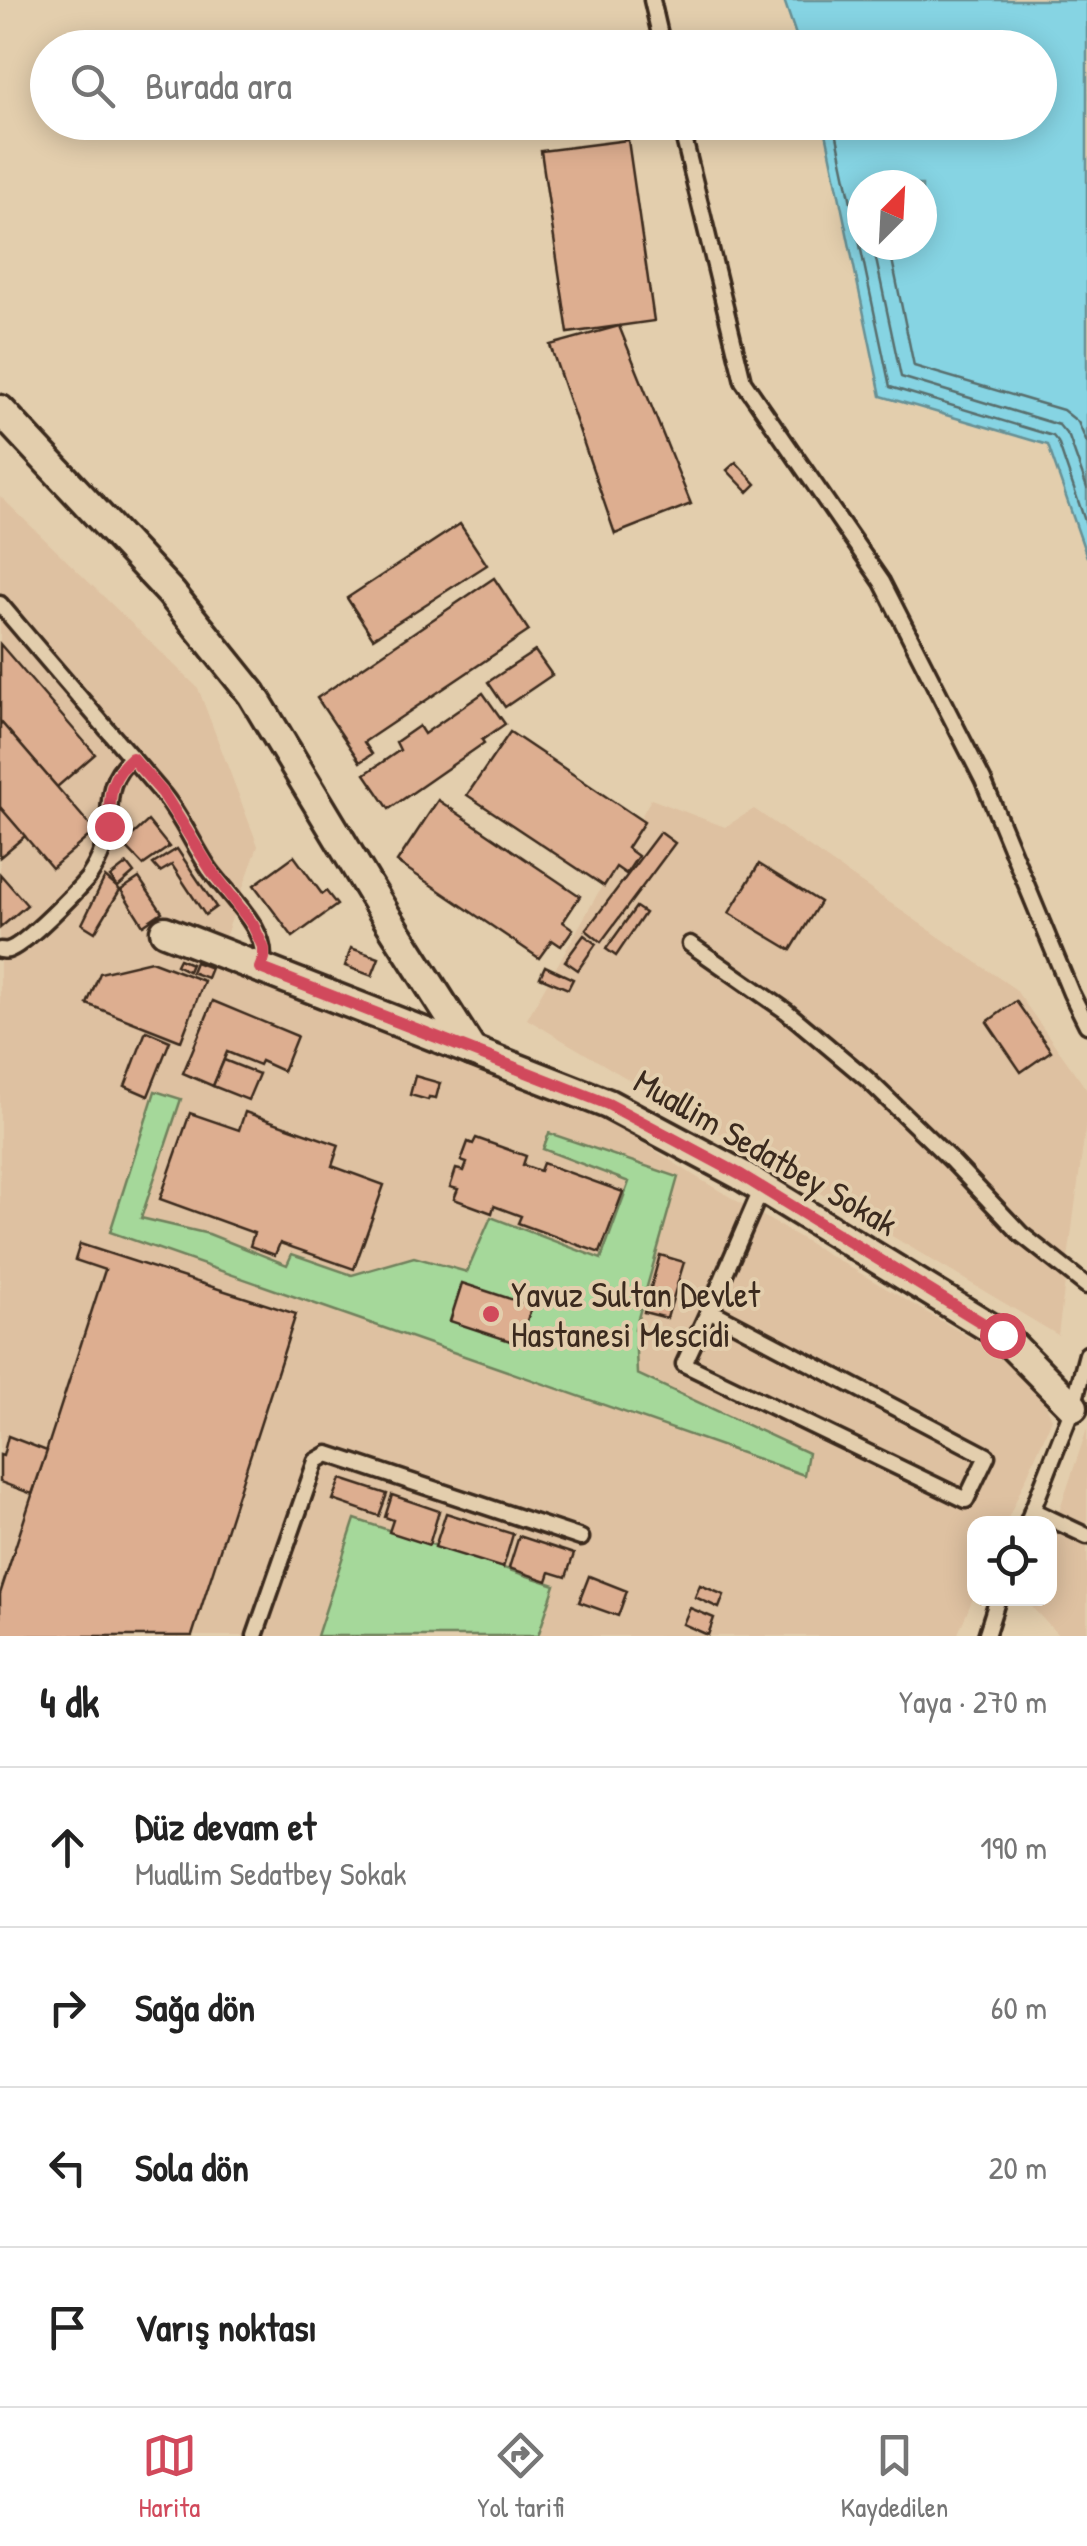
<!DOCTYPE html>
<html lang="tr">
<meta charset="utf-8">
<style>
:root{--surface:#fff;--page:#f2f2f2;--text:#222;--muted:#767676;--line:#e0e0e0;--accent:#d1495b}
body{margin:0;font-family:"Patrick Hand",sans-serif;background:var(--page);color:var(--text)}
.controls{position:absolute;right:30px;bottom:30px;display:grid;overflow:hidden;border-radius:20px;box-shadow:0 5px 25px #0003}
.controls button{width:90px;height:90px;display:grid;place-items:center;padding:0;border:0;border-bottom:2px solid var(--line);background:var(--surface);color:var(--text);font:50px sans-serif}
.compass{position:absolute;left:847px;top:170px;width:90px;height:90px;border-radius:50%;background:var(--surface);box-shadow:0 5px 25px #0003;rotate:24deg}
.stop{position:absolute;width:30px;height:30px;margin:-22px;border:8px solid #d1495b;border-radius:50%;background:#fff}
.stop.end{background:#d1495b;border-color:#fff;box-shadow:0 2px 10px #0008}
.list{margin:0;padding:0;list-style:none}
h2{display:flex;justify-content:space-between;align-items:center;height:130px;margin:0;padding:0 40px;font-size:42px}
h2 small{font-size:32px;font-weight:400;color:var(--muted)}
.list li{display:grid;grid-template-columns:65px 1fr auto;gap:30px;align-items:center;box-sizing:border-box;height:160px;padding:0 40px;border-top:2px solid var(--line)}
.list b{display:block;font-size:38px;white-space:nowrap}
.list p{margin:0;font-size:32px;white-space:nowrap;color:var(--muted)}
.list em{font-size:32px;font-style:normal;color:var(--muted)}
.icon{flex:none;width:55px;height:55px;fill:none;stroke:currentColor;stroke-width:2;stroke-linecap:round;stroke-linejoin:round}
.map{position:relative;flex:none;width:1087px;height:1636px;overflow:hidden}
.search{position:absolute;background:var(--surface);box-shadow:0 5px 25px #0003;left:30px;right:30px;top:30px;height:110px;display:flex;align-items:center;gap:25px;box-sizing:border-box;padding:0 35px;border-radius:55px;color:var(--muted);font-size:38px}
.sheet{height:770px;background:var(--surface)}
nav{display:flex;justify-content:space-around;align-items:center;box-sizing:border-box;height:140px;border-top:2px solid var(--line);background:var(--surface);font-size:28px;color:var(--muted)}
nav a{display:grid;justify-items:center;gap:5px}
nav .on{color:var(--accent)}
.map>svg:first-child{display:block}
.built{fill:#dec1a1}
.green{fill:#a5d89a;stroke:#70815c;stroke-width:2.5}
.water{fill:#86d4e3;stroke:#689094;stroke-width:2.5;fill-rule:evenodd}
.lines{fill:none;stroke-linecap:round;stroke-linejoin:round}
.shore{stroke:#596e6d;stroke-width:2.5}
.building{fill:#ddae90;stroke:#3b2a1e;stroke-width:2.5}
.service-casing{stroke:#3b2a1e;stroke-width:21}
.minor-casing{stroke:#3b2a1e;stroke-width:35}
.service{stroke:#e3cead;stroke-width:14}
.minor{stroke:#e3cead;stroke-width:28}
.route{stroke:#d1495b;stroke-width:12}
.poi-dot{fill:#d1495b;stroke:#e3cead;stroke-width:4}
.labels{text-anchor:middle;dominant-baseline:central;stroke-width:8;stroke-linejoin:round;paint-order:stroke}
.street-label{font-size:35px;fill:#3b2a1e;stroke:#e3cead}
.poi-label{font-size:35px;fill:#3b2a1e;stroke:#e3cead;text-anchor:start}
</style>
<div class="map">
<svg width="1087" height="1636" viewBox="0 0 1087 1636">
<rect width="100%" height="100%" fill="#e3cead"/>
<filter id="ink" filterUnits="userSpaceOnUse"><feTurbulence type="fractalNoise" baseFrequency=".01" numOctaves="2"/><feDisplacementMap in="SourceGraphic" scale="20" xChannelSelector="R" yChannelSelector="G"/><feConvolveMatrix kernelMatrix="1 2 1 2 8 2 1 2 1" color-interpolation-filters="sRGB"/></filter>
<g filter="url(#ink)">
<g class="built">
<polygon points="0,496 198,688 258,846 214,968 604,1118 698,1178 1032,1374 1052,1419 1006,1523 974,1524 974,1596 957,1636 0,1636"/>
<polygon points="651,799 725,827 754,809 1015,989 1087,1090 1087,1115 1058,1335 527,1019"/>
<polygon points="1087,1429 1087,1636 1059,1636 1028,1603 1029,1599 1050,1598 1050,1539"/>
</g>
<g class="green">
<polygon points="155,1091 181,1099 141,1218 209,1234 287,1265 292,1254 352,1275 414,1257 467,1272 491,1217 601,1259 629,1182 543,1149 549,1133 678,1177 635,1329 637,1374 808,1453 804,1475 110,1232"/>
<polygon points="355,1519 555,1585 538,1636 317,1636"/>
</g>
<path class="water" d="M784,0H1087V557L1048,445L881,396L824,123L1040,122V48L800,47ZM862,185H922V245H862Z"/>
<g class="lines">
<g class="shore">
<polyline points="834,122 890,387 1053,436 1058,442 1087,527"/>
<polyline points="873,245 901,377 1059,425 1069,437 1087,488"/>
<polyline points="889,245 914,366 1063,410 1078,422 1087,443"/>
</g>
</g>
<g class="building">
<polygon points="628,140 654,321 568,333 541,151"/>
<polygon points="619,326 691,504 615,534 550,345"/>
<polygon points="736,462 756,484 748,492 727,470"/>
<polygon points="460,524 487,565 373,638 347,598"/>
<polygon points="494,578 529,631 364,742 372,754 360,762 317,698"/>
<polygon points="0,644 95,754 57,787 0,721"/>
<polygon points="535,651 552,675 505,707 488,682"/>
<polygon points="483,693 505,724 482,740 484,743 389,809 365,774 400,750 396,742 419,726 424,734"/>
<polygon points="0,721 95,831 52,868 0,807"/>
<polygon points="510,732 644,822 627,848 638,856 626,874 616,867 604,886 467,795"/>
<polygon points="438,800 580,896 563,922 573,929 561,946 552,940 539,958 397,862"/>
<polygon points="0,807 25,836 0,857"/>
<polygon points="148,821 169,847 143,865 123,844"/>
<polygon points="660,832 675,843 601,942 586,930"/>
<polygon points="177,849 216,907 205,915 172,865 160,872 153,864"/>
<polygon points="294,856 322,894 326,891 337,905 293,937 254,885"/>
<polygon points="127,864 134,873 118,887 110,877"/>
<polygon points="759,864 820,902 791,950 729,913"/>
<polygon points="0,874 27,905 0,928"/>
<polygon points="105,877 120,890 95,932 82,924"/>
<polygon points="139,878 162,912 143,925 121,890"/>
<polygon points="636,907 645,913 616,956 606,949"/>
<polygon points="584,935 596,944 578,970 565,961"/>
<polygon points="351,948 379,958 372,976 345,966"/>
<polygon points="179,959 191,964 188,971 176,965"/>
<polygon points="151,961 204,981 181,1041 87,1004 100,973"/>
<polygon points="195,962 211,968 207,978 191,972"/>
<polygon points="545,966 573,979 568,989 540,977"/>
<polygon points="213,1001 297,1036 283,1071 261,1061 259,1065 227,1052 213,1086 183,1073"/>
<polygon points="1016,1001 1051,1051 1021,1072 987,1022"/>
<polygon points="146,1031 170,1041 148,1096 125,1086"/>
<polygon points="224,1060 259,1074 248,1100 213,1086"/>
<polygon points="415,1076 440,1083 436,1098 429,1097 428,1100 410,1095"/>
<polygon points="245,1112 339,1145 332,1166 384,1185 354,1269 280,1243 275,1255 250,1246 254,1233 160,1199 190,1113 239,1130"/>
<polygon points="476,1138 526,1156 523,1165 540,1171 543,1163 623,1192 600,1253 518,1223 521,1216 494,1206 492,1213 454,1199 458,1189 450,1187 456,1169 464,1171 467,1163 461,1161 468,1142 473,1144"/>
<polygon points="80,1244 296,1314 192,1636 0,1636 0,1594 105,1270 75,1260"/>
<polygon points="660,1255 684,1262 667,1318 644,1312"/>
<polygon points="462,1283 532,1306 519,1344 450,1321"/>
<polygon points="8,1436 47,1451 32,1494 0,1482 0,1455 3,1456"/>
<polygon points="341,1479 387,1494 379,1516 333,1500"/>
<polygon points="392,1495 439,1511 429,1545 389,1532 393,1520 385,1517"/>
<polygon points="446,1513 513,1534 503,1568 435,1547"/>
<polygon points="519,1536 574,1554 566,1577 550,1572 547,1581 509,1568"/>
<polygon points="589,1576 627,1591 618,1616 579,1602"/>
<polygon points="700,1585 724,1595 719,1608 695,1597"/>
<polygon points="690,1608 714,1618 708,1635 683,1624"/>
</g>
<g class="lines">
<g class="service-casing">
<g id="service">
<polyline points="652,0 663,48"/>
<polyline points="680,122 743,381 882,582 983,780 1071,993 1087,1025"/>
<path d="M0,604C53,667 107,729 161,792C181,815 193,845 210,870C228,895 275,936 260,968"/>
<polyline points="690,944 786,1011 867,1079 951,1160 1021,1234 1087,1286"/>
<path d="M0,950C3,950 5,951 8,950C24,946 76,892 88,878C94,869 99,860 102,851C117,814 98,788 131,758"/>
<polyline points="709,1310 684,1364 966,1500 987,1456 709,1310 762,1188"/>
<polyline points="1032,1510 1087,1536"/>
<polyline points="1027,1524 1073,1407 1087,1354"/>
<polyline points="255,1636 316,1461 328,1454 581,1538"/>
<polyline points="986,1636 998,1598"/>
</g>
</g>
<g class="minor-casing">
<g id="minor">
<polyline points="0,410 171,593 252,694 386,916 472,1051"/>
<polyline points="165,931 608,1104 741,1175 1002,1335 1073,1407"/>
</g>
</g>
<use href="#service" class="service"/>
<use href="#minor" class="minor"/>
</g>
</g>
<g class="lines" filter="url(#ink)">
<path class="route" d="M109,826C111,796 106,781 132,758L163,793L211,870L253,925L264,949V958L260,968L608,1104L741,1175L1002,1335"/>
</g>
<circle class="poi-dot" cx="491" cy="1314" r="10"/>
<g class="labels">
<g class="street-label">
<text transform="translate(766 1152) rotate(30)">Muallim Sedatbey Sokak</text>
</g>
<g class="poi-label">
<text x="511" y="1294">Yavuz Sultan Devlet<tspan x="511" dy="40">Hastanesi Mescidi</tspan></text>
</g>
</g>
</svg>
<div class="controls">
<button><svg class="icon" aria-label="locate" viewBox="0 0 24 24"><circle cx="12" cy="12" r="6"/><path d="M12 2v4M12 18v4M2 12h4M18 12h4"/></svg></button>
</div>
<svg class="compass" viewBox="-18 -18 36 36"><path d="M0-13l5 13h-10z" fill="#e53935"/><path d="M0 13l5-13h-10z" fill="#767676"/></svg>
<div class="stop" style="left:1002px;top:1335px"></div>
<div class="stop end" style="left:109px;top:826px"></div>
<div class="search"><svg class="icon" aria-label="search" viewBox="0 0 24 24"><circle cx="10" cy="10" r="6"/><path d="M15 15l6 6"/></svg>Burada ara</div>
</div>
<section class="sheet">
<h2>4 dk<small>Yaya · 270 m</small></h2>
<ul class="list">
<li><svg class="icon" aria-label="ahead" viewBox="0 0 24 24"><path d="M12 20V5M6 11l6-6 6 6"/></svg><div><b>Düz devam et</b><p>Muallim Sedatbey Sokak</p></div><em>190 m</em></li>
<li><svg class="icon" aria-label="right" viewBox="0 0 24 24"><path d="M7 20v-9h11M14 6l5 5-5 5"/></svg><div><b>Sağa dön</b></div><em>60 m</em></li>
<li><svg class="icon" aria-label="left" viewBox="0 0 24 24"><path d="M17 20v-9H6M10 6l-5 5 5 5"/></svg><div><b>Sola dön</b></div><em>20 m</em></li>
<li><svg class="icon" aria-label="arrive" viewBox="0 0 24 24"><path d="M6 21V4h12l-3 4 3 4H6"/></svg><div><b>Varış noktası</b></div></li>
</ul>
</section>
<nav>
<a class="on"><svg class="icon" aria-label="map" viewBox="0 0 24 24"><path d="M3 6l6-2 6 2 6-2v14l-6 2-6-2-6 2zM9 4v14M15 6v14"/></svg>Harita</a>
<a><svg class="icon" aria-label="directions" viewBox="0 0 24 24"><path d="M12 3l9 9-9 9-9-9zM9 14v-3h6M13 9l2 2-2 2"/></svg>Yol tarifi</a>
<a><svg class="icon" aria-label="saved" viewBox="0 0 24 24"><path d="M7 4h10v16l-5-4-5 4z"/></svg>Kaydedilen</a>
</nav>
